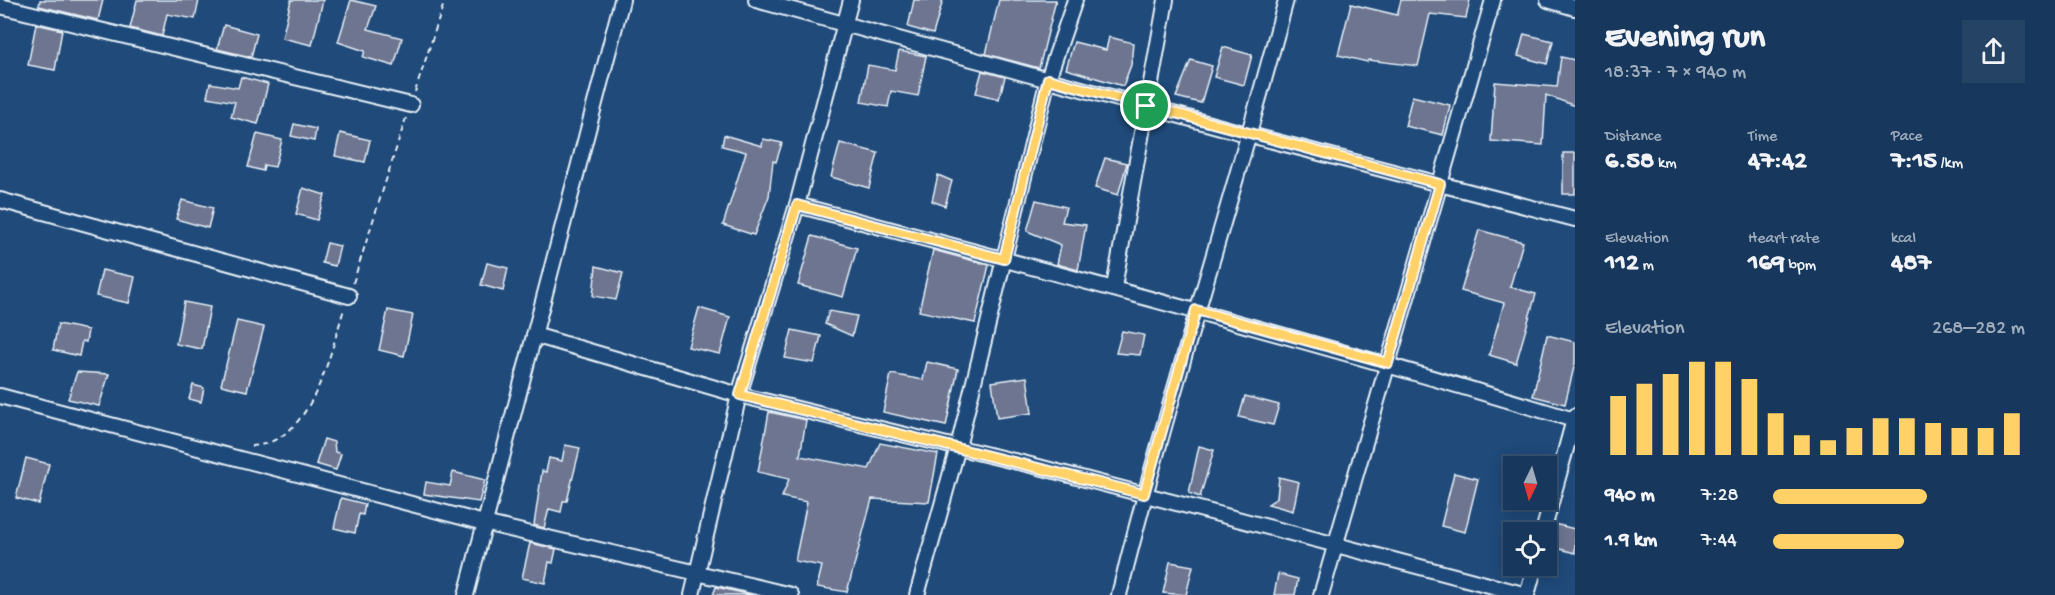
<!DOCTYPE html>
<html lang="en">
<head>
<meta charset="utf-8">
<style>
  :root { --surface:#17385c; --page:#244365; --text:#f1f3f6; --muted:#9eacbb; --line:#365272; --accent:#ffd166 }
  body { margin:0; font-family:"Gochi Hand",sans-serif; background:var(--page); color:var(--text); height:100vh; display:flex; flex-direction:column; font-size:22px; white-space:nowrap }
  * { box-sizing:border-box; margin:0 }
  p { font-size:20px; color:var(--muted) }
  .icon { flex:none; width:33px; height:33px; fill:none; stroke:currentColor; stroke-width:2; stroke-linecap:round; stroke-linejoin:round }
  .map { position:relative; flex:1; overflow:hidden }
  .details { display:flex; flex-direction:column; background:var(--surface); width:480px }
  .details>* { flex:none }
  .needle { width:39px; rotate:185deg }
  .fabs { position:absolute; left:1503px; top:456px; display:grid; gap:12px }
  .fabs a { display:grid; place-items:center; width:54px; height:54px; border-radius:0px; background:var(--surface); box-shadow:0 3px 15px #0003,0 0 0 2px var(--line); font-size:30px }
  .pin { position:absolute; display:grid; place-items:center; width:51px; height:51px; color:#fff; margin:-26px; border:3px solid #fff; border-radius:50%; box-shadow:0 2px 6px #0007 }
  .round { display:grid; place-items:center; flex:none; width:63px; height:63px; border-radius:0px; background:var(--page) }
  .summary { display:flex; align-items:center; justify-content:space-between; height:102px; padding:0 30px }
  h1 { font-size:33px; font-weight:700; line-height:45px }
  .metrics { display:grid; grid-template-columns:repeat(3,1fr); gap:9px; height:102px; padding:6px 30px }
  .metrics div { display:grid; align-content:center }
  .metrics b { font-size:26px; font-weight:700 }
  .metrics small { font-size:16px; font-weight:400 }
  .metrics p { font-size:16px }
  .chart { height:168px; padding:12px 30px }
  .chart p { display:flex; justify-content:space-between }
  .chart svg { width:100%; height:108px; margin-top:6px; stroke:var(--accent); stroke-width:6 }
  ul { padding:0 30px; list-style:none; font-size:20px }
  li { display:grid; grid-template-columns:96px 72px 1fr; align-items:center; height:45px }
  li i { height:15px; border-radius:8px; background:var(--accent) }
  main { display:flex; flex:1; min-height:0 }
  .map>svg:first-child { display:block }
  .building { fill:#6d7491; stroke:#e8f1f8; stroke-width:1.5 }
  .lines { fill:none; stroke-linecap:round; stroke-linejoin:round }
  .minor-casing { stroke:#e8f1f8; stroke-width:18 }
  .path { stroke:#e8f1f8; stroke-width:2; stroke-dasharray:6 4.5; stroke-linecap:butt }
  .minor { stroke:#1f4a7a; stroke-width:14 }
  .route-casing { stroke:#fff; stroke-width:12 }
  .route { stroke:#ffd166; stroke-width:8 }
</style>
</head>
<body>
<main>
<div class="map">
<svg width="1575" height="595" viewBox="0 0 1575 595">
  <rect width="100%" height="100%" fill="#1f4a7a"/>
  <filter id="ink" filterUnits="userSpaceOnUse"><feTurbulence type="fractalNoise" baseFrequency=".0167" numOctaves="2"/><feDisplacementMap in="SourceGraphic" scale="12" xChannelSelector="R" yChannelSelector="G"/><feConvolveMatrix kernelMatrix="1 2 1 2 8 2 1 2 1" color-interpolation-filters="sRGB"/></filter>
  <g filter="url(#ink)">
    <g class="building">
      <path d="M40,0H103L98,20L39,6Z"/>
      <path d="M137,0H199L195,19L167,14L162,36L130,28Z"/>
      <path d="M291,0H323L312,45L282,38Z"/>
      <path d="M351,0L376,6L368,29L402,38L394,66L363,57L365,51L338,42Z"/>
      <path d="M914,0H943L933,34L908,27Z"/>
      <path d="M999,0H1056L1039,68L986,54Z"/>
      <path d="M1401,0H1470L1466,18L1430,14L1418,66L1368,60L1367,62L1338,55L1351,4L1397,15Z"/>
      <path d="M36,24L62,30L55,70L28,65Z"/>
      <path d="M224,25L257,34L251,57L217,49Z"/>
      <path d="M1524,34L1553,41L1547,64L1518,56Z"/>
      <path d="M1109,37L1133,43L1131,65L1123,86L1066,69L1074,42L1106,50Z"/>
      <path d="M1223,47L1252,55L1244,85L1214,77Z"/>
      <path d="M899,51L926,56L918,96L891,91L888,107L861,102L868,65L895,70Z"/>
      <path d="M1561,57L1575,60V106L1546,95L1543,145L1491,141L1495,82L1557,87Z"/>
      <path d="M1191,60L1212,66L1201,103L1176,97Z"/>
      <path d="M982,71L1005,77L999,99L976,93Z"/>
      <path d="M241,77L268,84L258,124L231,117L235,102L207,97L210,83L238,88Z"/>
      <path d="M1412,96L1450,105L1443,135L1405,126Z"/>
      <path d="M294,124L316,129L314,141L291,136Z"/>
      <path d="M340,133L370,140L365,162L335,156Z"/>
      <path d="M257,134L282,140L275,167L264,165L263,171L248,167Z"/>
      <path d="M724,135L762,146L763,139L782,143L776,162L773,161L769,196L754,235L723,225L746,152L722,146Z"/>
      <path d="M840,143L878,153L869,188L831,177Z"/>
      <rect x="1563" y="153" width="12" height="41"/>
      <path d="M1105,158L1127,163L1118,195L1095,188Z"/>
      <path d="M938,175L952,181L945,206L932,201Z"/>
      <path d="M303,188L325,195L317,220L296,214Z"/>
      <path d="M182,200L213,208L208,228L176,219Z"/>
      <path d="M1036,200L1066,207L1062,222L1086,225L1078,270L1057,264L1061,245L1027,231Z"/>
      <path d="M1479,230L1523,242L1510,287L1536,294L1516,363L1489,355L1504,303L1461,291Z"/>
      <path d="M812,236L857,248L843,297L798,285Z"/>
      <path d="M327,243L340,246L335,266L322,263Z"/>
      <path d="M933,250L989,265L975,323L919,311Z"/>
      <path d="M487,263L508,268L503,291L481,285Z"/>
      <path d="M596,266L623,273L616,300L593,296Z"/>
      <path d="M102,270L135,277L129,303L96,296Z"/>
      <path d="M184,302L210,307L202,349L176,344Z"/>
      <path d="M699,308L730,317L720,354L688,347Z"/>
      <path d="M388,310L413,315L404,356L379,350Z"/>
      <path d="M829,311L857,316L852,336L825,324Z"/>
      <path d="M237,321L264,327L247,391L221,385Z"/>
      <path d="M58,324L88,330L86,342L82,341L79,356L53,350Z"/>
      <path d="M792,330L821,336L814,363L785,358Z"/>
      <path d="M1122,331L1144,335L1140,355L1116,353Z"/>
      <path d="M1547,335L1575,342V363L1565,404L1533,396Z"/>
      <path d="M927,362L958,369L946,426L883,412L891,374L923,380Z"/>
      <path d="M77,372L109,374L99,406L68,399Z"/>
      <path d="M1027,377L1032,413L997,418L992,382Z"/>
      <path d="M193,385L204,388L201,402L189,399Z"/>
      <path d="M1245,396L1279,405L1273,425L1239,417Z"/>
      <path d="M769,412L806,420L800,456L869,469L880,443L938,454L929,502L872,499L847,592L817,587L822,566L795,561L807,502L782,497L789,479L758,472Z"/>
      <path d="M324,439L334,442L335,452L341,454L336,470L316,464Z"/>
      <path d="M565,445L580,448L567,501H563L561,512L549,509L544,528L534,525L542,471L546,472L549,458L562,461Z"/>
      <path d="M1199,446L1214,450L1200,497L1189,493Z"/>
      <path d="M26,458L49,464L39,504L16,498Z"/>
      <path d="M453,472L485,480L479,502L424,494L426,482L450,486Z"/>
      <path d="M1454,473L1478,479L1465,532L1441,526Z"/>
      <path d="M1279,477L1299,482L1293,511L1268,504L1277,498Z"/>
      <path d="M341,498L365,504L363,515L359,514L355,533L334,528Z"/>
      <path d="M1554,524L1575,529V553L1549,546Z"/>
      <path d="M530,543L556,549L553,563L549,562L545,583L522,578Z"/>
      <path d="M1170,562L1193,566L1186,595L1163,593Z"/>
      <path d="M1278,574L1298,579L1295,595H1274Z"/>
      <path d="M716,587L752,595H713Z"/>
    </g>
    <g class="lines">
      <g class="minor-casing">
        <g id="minor">
          <path d="M756,0L1250,135L1575,219"/>
          <path d="M1548,0L1575,8"/>
          <path d="M0,6L411,105"/>
          <path d="M0,200L349,296"/>
          <path d="M797,205C1057,273 1316,342 1574,420"/>
          <path d="M1114,287L1166,0"/>
          <path d="M534,335L739,395L1039,467L1527,595"/>
          <path d="M0,396L484,523L791,595"/>
          <path d="M1543,532L1575,416"/>
          <path d="M466,595L622,0"/>
          <path d="M692,595L739,395L797,205L851,0"/>
          <path d="M917,595L958,447L1048,79L1075,0"/>
          <path d="M1119,595C1169,395 1233,199 1286,0"/>
          <path d="M1321,595L1493,0"/>
          <path d="M1527,595L1535,566"/>
        </g>
      </g>
      <g class="path">
        <path d="M415,92L445,0"/>
        <path d="M353,283L406,118"/>
        <path d="M251,446C312,444 330,354 344,309"/>
      </g>
      <use href="#minor" class="minor"/>
    </g>
  </g>
  <g class="lines" filter="url(#ink)">
    <g class="route-casing">
      <path id="route" d="M1048,79L1440,184L1388,363L1196,310L1144,494L740,395L797,205L1004,259Z"/>
    </g>
    <use href="#route" class="route"/>
  </g>
</svg>
<div class="fabs">
<a><svg class="needle" viewBox="-14 -14 28 28"><path d="M0-13l5 13h-10z" fill="#e53935"/><path d="M0 13l5-13h-10z" fill="#9eacbb"/></svg></a>
<a><svg class="icon" aria-label="locate" viewBox="0 0 24 24"><circle cx="12" cy="12" r="6"/><path d="M12 2v4M12 18v4M2 12h4M18 12h4"/></svg></a>
</div>
<div class="pin" style="left:1146px;top:106px;background:#1e9e55"><svg class="icon" aria-label="arrive" viewBox="0 0 24 24"><path d="M6 21V4h12l-3 4 3 4H6"/></svg></div>
</div>
<section class="details">
<div class="summary"><div><h1>Evening run</h1><p>18:37 · 7 × 940 m</p></div><a class="round"><svg class="icon" aria-label="share" viewBox="0 0 24 24"><path d="M12 15V3M7 8l5-5 5 5M5 13v7h14v-7"/></svg></a></div>
<div class="metrics">
<div><p>Distance</p><b>6.58<small> km</small></b></div>
<div><p>Time</p><b>47:42</b></div>
<div><p>Pace</p><b>7:15<small> /km</small></b></div>
</div>
<div class="metrics">
<div><p>Elevation</p><b>112<small> m</small></b></div>
<div><p>Heart rate</p><b>169<small> bpm</small></b></div>
<div><p>kcal</p><b>487</b></div>
</div>
<div class="chart"><p><span>Elevation</span>268–282 m</p>
<svg viewBox="0 0 160 44" preserveAspectRatio="none"><path d="M5 44V20M15 44V15M25 44V11M35 44V6M45 44V6M55 44V13M65 44V27M75 44V36M85 44V38M95 44V33M105 44V29M115 44V29M125 44V31M135 44V33M145 44V33M155 44V27"/></svg>
</div>
<ul>
<li><b>940 m</b>7:28<i style="width:61%"></i></li>
<li><b>1.9 km</b>7:44<i style="width:52%"></i></li>
</ul>
</section>
</main>
</body>
</html>
